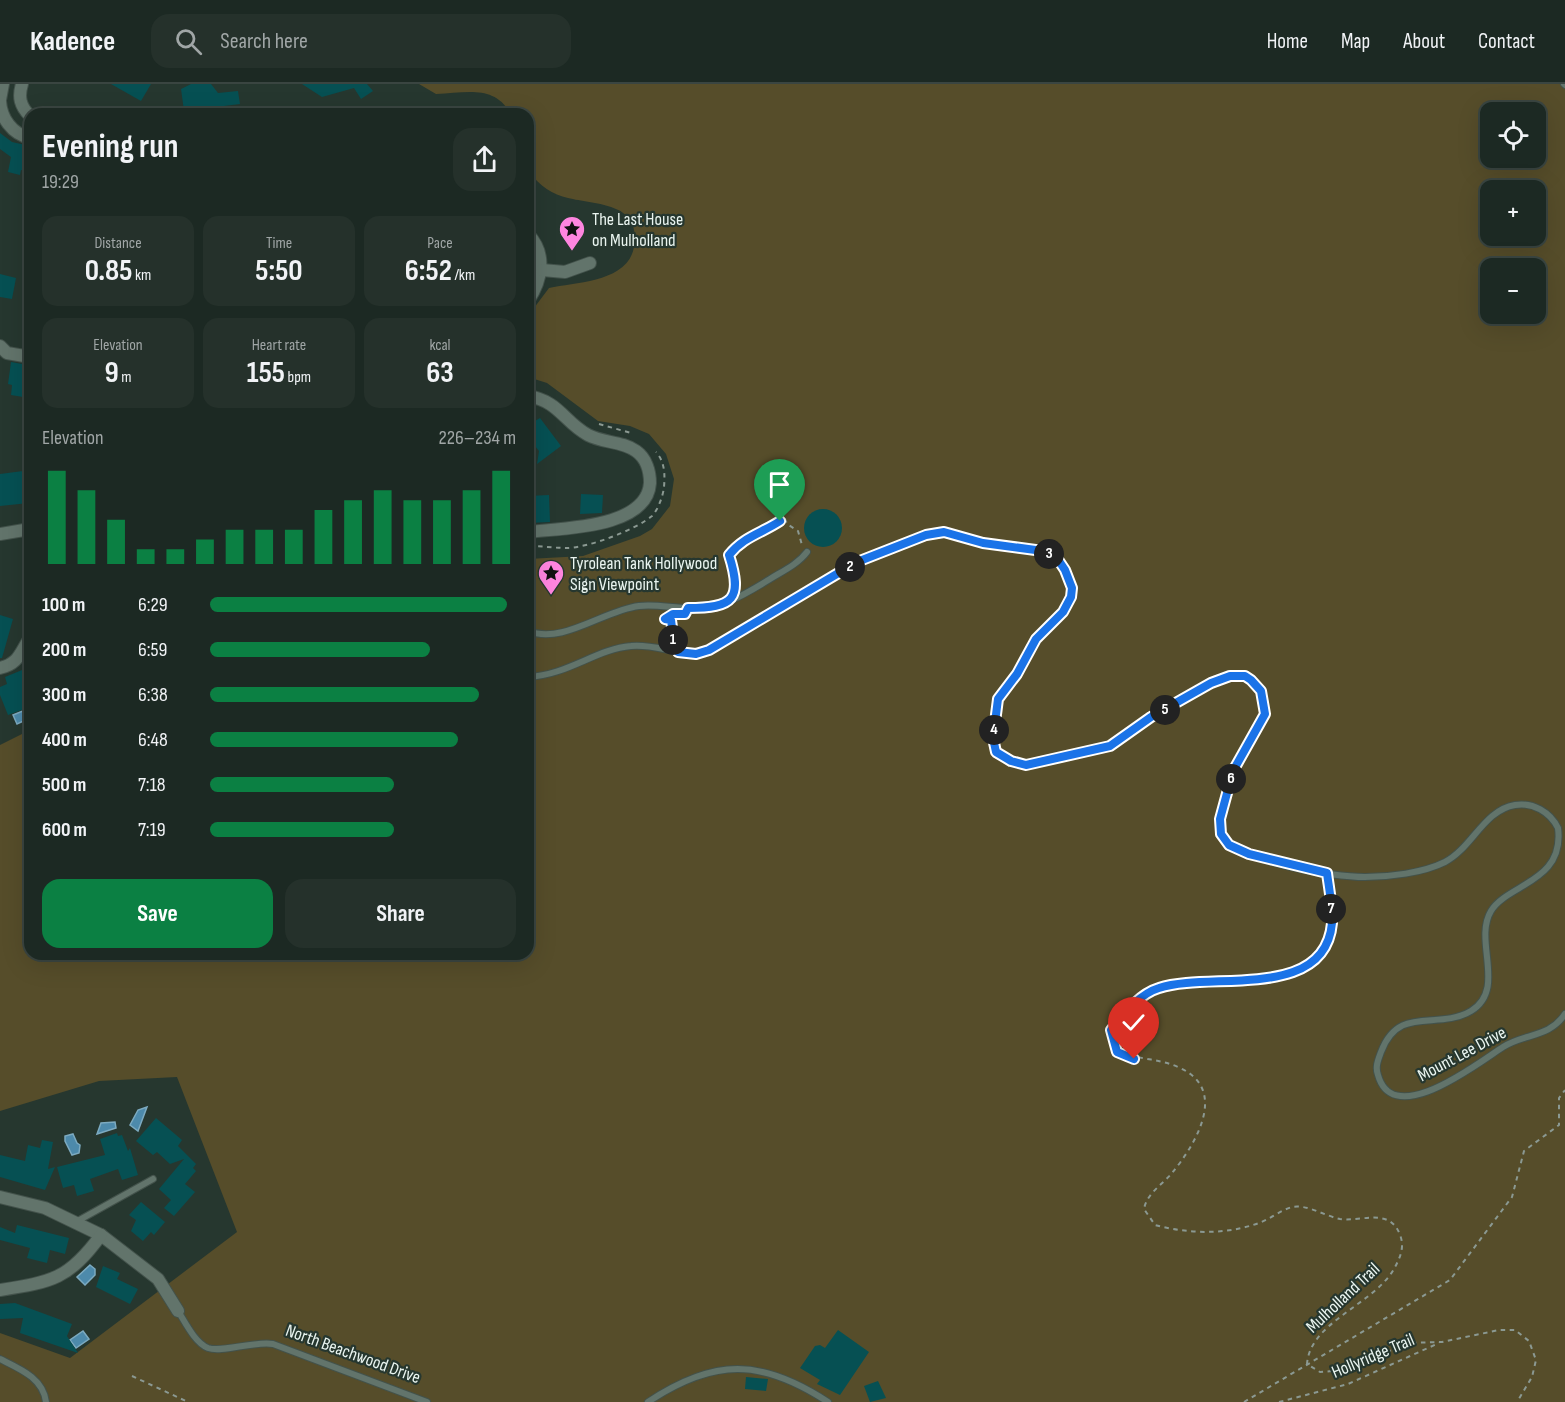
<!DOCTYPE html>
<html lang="en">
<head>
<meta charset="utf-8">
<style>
  :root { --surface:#1c2923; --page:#25312b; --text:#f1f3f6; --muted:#a0a6a6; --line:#3a4541; --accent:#0b8043 }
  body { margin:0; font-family:"Sofia Sans Condensed",sans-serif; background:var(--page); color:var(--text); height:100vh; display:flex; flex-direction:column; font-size:22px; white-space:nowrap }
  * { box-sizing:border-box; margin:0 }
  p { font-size:20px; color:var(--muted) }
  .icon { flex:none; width:33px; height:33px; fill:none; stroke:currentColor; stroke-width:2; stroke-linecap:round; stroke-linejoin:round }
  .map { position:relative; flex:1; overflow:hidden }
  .side { position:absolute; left:24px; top:24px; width:510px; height:852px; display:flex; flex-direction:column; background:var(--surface); border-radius:18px; box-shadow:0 6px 24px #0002,0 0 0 2px var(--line) }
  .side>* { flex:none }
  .fabs { position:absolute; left:1480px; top:18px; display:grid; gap:12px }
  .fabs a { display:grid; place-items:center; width:66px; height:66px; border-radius:12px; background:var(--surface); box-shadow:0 6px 24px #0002,0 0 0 2px var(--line); font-size:30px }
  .pin { position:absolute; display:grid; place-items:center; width:51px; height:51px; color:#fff; margin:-62px -26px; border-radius:50% 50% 50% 0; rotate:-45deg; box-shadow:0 0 6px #0007 }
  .pin .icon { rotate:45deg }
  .km { position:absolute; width:30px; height:30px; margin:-15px; border-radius:50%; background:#222; color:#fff; font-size:16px; line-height:30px; text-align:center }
  .round { display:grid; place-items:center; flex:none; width:63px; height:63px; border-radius:18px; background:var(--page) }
  .head { display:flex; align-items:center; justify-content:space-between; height:102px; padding:0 18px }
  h1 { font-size:33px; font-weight:700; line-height:45px }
  .figures { display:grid; grid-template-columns:repeat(3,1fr); gap:9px; height:102px; padding:6px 18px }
  .figures div { display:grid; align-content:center; border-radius:15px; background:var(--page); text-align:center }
  .figures b { font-size:30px; font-weight:700 }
  .figures small { font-size:16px; font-weight:400 }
  .figures p { font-size:16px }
  .chart { height:168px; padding:12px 18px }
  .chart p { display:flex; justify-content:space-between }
  .chart svg { width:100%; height:108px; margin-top:6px; stroke:var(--accent); stroke-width:6 }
  .button { display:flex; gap:12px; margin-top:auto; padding:12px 18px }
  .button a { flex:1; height:69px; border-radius:18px; background:var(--accent); color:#fff; font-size:24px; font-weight:700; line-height:69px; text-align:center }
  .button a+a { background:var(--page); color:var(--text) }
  ul { padding:0 18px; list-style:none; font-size:20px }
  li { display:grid; grid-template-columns:96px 72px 1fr; align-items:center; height:45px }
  li i { height:15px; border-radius:8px; background:var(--accent) }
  header { display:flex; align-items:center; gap:36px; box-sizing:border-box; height:84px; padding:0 30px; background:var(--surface); border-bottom:2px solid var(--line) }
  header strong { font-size:28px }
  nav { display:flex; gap:33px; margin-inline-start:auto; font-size:21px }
  .search { width:420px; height:54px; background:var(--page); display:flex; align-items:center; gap:15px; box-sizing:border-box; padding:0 21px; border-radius:18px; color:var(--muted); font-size:22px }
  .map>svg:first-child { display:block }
  .green { fill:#564d2a; fill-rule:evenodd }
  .water { fill:#4d8aab; stroke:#7caac0; stroke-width:1.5 }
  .building { fill:#065053 }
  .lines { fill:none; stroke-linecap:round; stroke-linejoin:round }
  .lane-casing { stroke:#43524b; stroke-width:8 }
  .street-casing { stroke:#43524b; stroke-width:14 }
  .path { stroke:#8b9992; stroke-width:2; stroke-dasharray:4.5 4.5; stroke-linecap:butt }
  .lane { stroke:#62746b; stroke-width:6 }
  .street { stroke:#62746b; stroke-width:12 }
  .route-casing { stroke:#fff; stroke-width:12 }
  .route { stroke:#1a73e8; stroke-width:8 }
  .labels { text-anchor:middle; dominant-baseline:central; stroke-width:4.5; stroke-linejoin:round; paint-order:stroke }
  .poi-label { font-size:18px; fill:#eaf5f0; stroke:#26372f; text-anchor:start }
  .street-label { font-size:18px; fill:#eaf5f0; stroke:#26372f }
</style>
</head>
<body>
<header>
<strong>Kadence</strong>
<div class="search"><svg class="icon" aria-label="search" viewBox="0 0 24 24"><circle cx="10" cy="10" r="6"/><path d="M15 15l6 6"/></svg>Search here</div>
<nav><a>Home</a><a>Map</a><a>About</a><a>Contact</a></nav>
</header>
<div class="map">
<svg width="1565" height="1318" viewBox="0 0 1565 1318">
  <rect width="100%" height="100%" fill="#26372f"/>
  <path class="green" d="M419,0H1565V1318H0V1249L70,1274L237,1148L177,993L99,997L0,1027V661L30,646V870H528V475L583,472L640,452L652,445L670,422L674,395L666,370L649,350L630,342L598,337L547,299L528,293V232L549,204C577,198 628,198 634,163C642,118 596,121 568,114C553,111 539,101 530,89C524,81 528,42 528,30H511C494,0 466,9 436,10ZM1491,28H1536V74H1491ZM1491,106H1536V152H1491ZM1491,184H1536V230H1491Z"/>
  <g class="water">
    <path d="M30,624V634L17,640L13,631Z"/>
    <path d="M147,1023L138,1047L130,1041L138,1026Z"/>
    <path d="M115,1038L116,1044L97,1050L101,1039Z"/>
    <path d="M73,1050L77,1059L80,1061L79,1069L72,1071L65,1057V1052Z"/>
    <path d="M90,1181L95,1185V1191L85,1201L77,1193Z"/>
    <path d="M83,1247L89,1255L76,1264L70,1256Z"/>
  </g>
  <g class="building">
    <path d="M111,0H151L141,17Z"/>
    <path d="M191,0H211L218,9L238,7L240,20L184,27L181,5Z"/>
    <path d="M302,0H367L373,7L361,15L354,4L322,13Z"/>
    <path d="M0,49L12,58L30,62V88L21,86L20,91L8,88L11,73L0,65Z"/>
    <path d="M0,190L16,194L12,215L0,213Z"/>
    <path d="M11,278L28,281L23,313L11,311L12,301L8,300Z"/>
    <path d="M540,334L561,362L537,380L539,367L528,353V341Z"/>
    <path d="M23,387L29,419L0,422V390Z"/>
    <path d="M581,410L603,411L602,429L580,430Z"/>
    <path d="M549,411L550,438L528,439V412Z"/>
    <circle cx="823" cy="444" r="19"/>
    <path d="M0,531L13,535L2,574H0Z"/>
    <path d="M27,584L30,590V623L8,631L0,611V603L7,600L5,593Z"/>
    <path d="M156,1034L182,1056L178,1062L196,1080L193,1084L196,1087L185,1100L195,1108L174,1132L164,1124L171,1116L159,1105L184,1075L170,1080L157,1068L153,1071L136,1057Z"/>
    <path d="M117,1049L118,1052L122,1051L128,1067L130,1064L138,1091L122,1096L118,1085L90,1095L94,1107L77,1112L74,1101L63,1104L57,1083L105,1071L100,1055Z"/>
    <path d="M42,1056L53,1058L48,1085L55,1083L45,1106L0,1093V1071L25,1077L28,1061L40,1064Z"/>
    <path d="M141,1118L165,1138L154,1151L151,1148L143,1157L131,1147L136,1136L129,1131Z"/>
    <path d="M17,1141L69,1154L65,1170L50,1166L47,1179L27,1174L30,1164L0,1156V1143L15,1149Z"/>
    <path d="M103,1182L120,1189L117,1195L138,1205L130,1220L96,1203Z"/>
    <path d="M15,1219L72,1240L67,1252L78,1269L20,1249L23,1234L0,1235V1220Z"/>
    <path d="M838,1246L869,1268L840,1311L817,1300L820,1296L800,1284L815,1262L820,1261L825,1264Z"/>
    <path d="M746,1293L768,1295L766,1307L745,1305Z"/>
    <path d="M878,1297L886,1314L870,1318L864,1302Z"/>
  </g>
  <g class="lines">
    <g class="lane-casing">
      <g id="lane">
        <path d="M1564,0L1565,1"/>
        <path d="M528,547C563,561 604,526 639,522C655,520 673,524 690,524C722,525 744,511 770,495C783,487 798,480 807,468"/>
        <path d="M528,593C568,591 596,565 631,562C658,559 683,575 709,566L857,479L926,451L944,448L983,459L1043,467L1059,477L1065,486L1072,504L1071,513L1063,528L1036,555L1017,590L998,615L993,654L996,668L1011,677L1026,681L1110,662L1151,633L1211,599L1230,592H1245L1252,596L1261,607L1265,630L1233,687L1220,735L1221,750C1237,778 1333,793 1365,793C1389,793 1423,789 1445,778C1472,764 1484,726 1515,721C1533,718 1550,728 1558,744C1565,798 1507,800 1491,827C1473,857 1507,905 1471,927C1437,947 1399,920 1381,968C1378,976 1375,983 1378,991C1393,1046 1478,979 1503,963C1525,949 1549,954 1565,930"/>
        <path d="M74,1139L153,1095"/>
        <path d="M178,1227C185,1238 195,1259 208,1264C222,1269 252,1257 273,1260L427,1318"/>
        <path d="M0,1275C20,1285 43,1294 46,1318"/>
        <path d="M648,1318C714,1274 761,1274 828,1318"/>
      </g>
    </g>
    <g class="street-casing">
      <g id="street">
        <path d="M22,0C18,13 20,22 30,32"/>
        <path d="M0,16L3,0"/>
        <path d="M0,17C1,34 12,50 30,54"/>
        <path d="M528,150C547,170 542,196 528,217"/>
        <path d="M542,186L565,188L590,179"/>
        <path d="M0,262L7,269L30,273"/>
        <path d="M528,312C559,317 564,338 588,351C603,359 622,357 636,367C646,374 650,387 650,399C647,445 560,444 528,448"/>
        <path d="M0,450L30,445"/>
        <path d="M0,584C19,580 20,568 30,554"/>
        <path d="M0,1113L45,1124L101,1151L158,1195L178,1227"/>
        <path d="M0,1206C52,1198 69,1195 101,1151"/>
      </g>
    </g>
    <g class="path">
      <path d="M599,340L631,349"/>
      <path d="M529,462C542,462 554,464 566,464C588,464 635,446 652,432C658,426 663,412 664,403C665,391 665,378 656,368"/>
      <path d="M736,502L729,470C742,454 766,442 785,435L787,440L798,447L802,461"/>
      <path d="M668,532L665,535L671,536L673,556"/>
      <path d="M1328,798C1330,813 1334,829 1331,844C1319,913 1210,892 1159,904L1142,913L1111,946L1117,967C1137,976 1160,974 1180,984C1229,1006 1195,1061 1172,1089C1162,1101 1147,1109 1144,1125L1155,1141C1189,1150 1225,1151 1259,1139C1270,1135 1281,1126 1292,1123C1307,1120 1325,1132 1340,1135C1362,1138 1390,1123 1400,1151C1405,1163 1400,1174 1394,1185C1373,1221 1310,1238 1307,1280L1320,1288L1345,1286L1408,1259L1442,1258L1499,1246H1515L1529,1257L1536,1276L1532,1293L1517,1318"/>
      <path d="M132,1292L188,1318"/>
      <path d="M1244,1318L1450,1196L1512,1113L1524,1067L1559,1041V1014L1565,1006"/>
      <path d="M1279,1318L1348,1300L1439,1259"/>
    </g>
    <use href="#lane" class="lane"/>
    <use href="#street" class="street"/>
  </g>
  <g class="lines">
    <g class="route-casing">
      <path id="route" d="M780,437C762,449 743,453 729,471C743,515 734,524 688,524L685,530H673L665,535L671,536L674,558L678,568L696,570L709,566L857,478L926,451L944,448L983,459L1043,467L1059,477L1065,486L1072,504L1071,513L1063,528L1036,555L1017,590L998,615L993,654L996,668L1011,677L1026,681L1110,662L1151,633L1211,599L1230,592H1245L1251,596L1261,607L1265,630L1233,687L1220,735L1221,750L1229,761L1249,770L1327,789C1329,805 1333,823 1332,839C1325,918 1210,887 1159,904C1139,910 1124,930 1111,946L1117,968L1134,975"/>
    </g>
    <use href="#route" class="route"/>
  </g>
  <defs>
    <g id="sight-pin" transform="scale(1.35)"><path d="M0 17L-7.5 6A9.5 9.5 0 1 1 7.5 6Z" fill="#fe85df" stroke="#26372f"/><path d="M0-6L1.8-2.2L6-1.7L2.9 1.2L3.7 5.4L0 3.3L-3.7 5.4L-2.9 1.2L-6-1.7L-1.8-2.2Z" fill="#111"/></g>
  </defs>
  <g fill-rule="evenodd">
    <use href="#sight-pin" x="572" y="145"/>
    <use href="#sight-pin" x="551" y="489"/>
  </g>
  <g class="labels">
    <g class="poi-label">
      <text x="592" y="135">The Last House<tspan x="592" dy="21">on Mulholland</tspan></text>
      <text x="570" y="479">Tyrolean Tank Hollywood<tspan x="570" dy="21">Sign Viewpoint</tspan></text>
    </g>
    <g class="street-label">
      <text transform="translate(1462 970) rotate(-28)">Mount Lee Drive</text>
      <text transform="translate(1343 1214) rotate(-43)">Mulholland Trail</text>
      <text transform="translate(353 1270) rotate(20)">North Beachwood Drive</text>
      <text transform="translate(1373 1272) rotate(-23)">Hollyridge Trail</text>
    </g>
  </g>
</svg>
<div class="fabs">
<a><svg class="icon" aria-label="locate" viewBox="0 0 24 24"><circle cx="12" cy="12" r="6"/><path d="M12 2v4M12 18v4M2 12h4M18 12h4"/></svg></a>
<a>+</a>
<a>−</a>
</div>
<div class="pin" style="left:780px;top:437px;background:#1e9e55"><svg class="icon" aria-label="arrive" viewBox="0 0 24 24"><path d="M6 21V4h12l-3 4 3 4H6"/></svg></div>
<div class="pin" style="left:1134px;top:975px;background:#d93025"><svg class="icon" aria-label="check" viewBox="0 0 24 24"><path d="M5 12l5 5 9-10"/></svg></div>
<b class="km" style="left:673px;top:556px">1</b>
<b class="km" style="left:850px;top:483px">2</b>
<b class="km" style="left:1049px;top:470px">3</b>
<b class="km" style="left:994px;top:646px">4</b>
<b class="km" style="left:1165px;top:626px">5</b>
<b class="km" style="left:1231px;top:695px">6</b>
<b class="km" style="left:1331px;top:825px">7</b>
<section class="side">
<div class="head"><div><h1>Evening run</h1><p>19:29</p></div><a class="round"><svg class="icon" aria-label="share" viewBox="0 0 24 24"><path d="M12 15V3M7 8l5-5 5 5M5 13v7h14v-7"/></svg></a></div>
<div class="figures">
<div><p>Distance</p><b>0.85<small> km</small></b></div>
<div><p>Time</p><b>5:50</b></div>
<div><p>Pace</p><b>6:52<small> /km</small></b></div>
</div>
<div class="figures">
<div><p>Elevation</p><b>9<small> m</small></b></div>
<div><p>Heart rate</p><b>155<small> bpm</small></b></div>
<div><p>kcal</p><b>63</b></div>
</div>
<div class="chart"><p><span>Elevation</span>226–234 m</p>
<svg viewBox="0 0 160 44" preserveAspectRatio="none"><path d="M5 44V6M15 44V14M25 44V26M35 44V38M45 44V38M55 44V34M65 44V30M75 44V30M85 44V30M95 44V22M105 44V18M115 44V14M125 44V18M135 44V18M145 44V14M155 44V6"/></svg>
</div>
<ul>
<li><b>100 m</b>6:29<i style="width:97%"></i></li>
<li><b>200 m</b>6:59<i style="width:72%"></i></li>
<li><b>300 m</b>6:38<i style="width:88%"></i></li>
<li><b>400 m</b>6:48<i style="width:81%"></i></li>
<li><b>500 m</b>7:18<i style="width:60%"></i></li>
<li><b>600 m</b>7:19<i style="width:60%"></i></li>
</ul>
<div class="button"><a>Save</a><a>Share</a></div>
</section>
</div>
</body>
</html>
